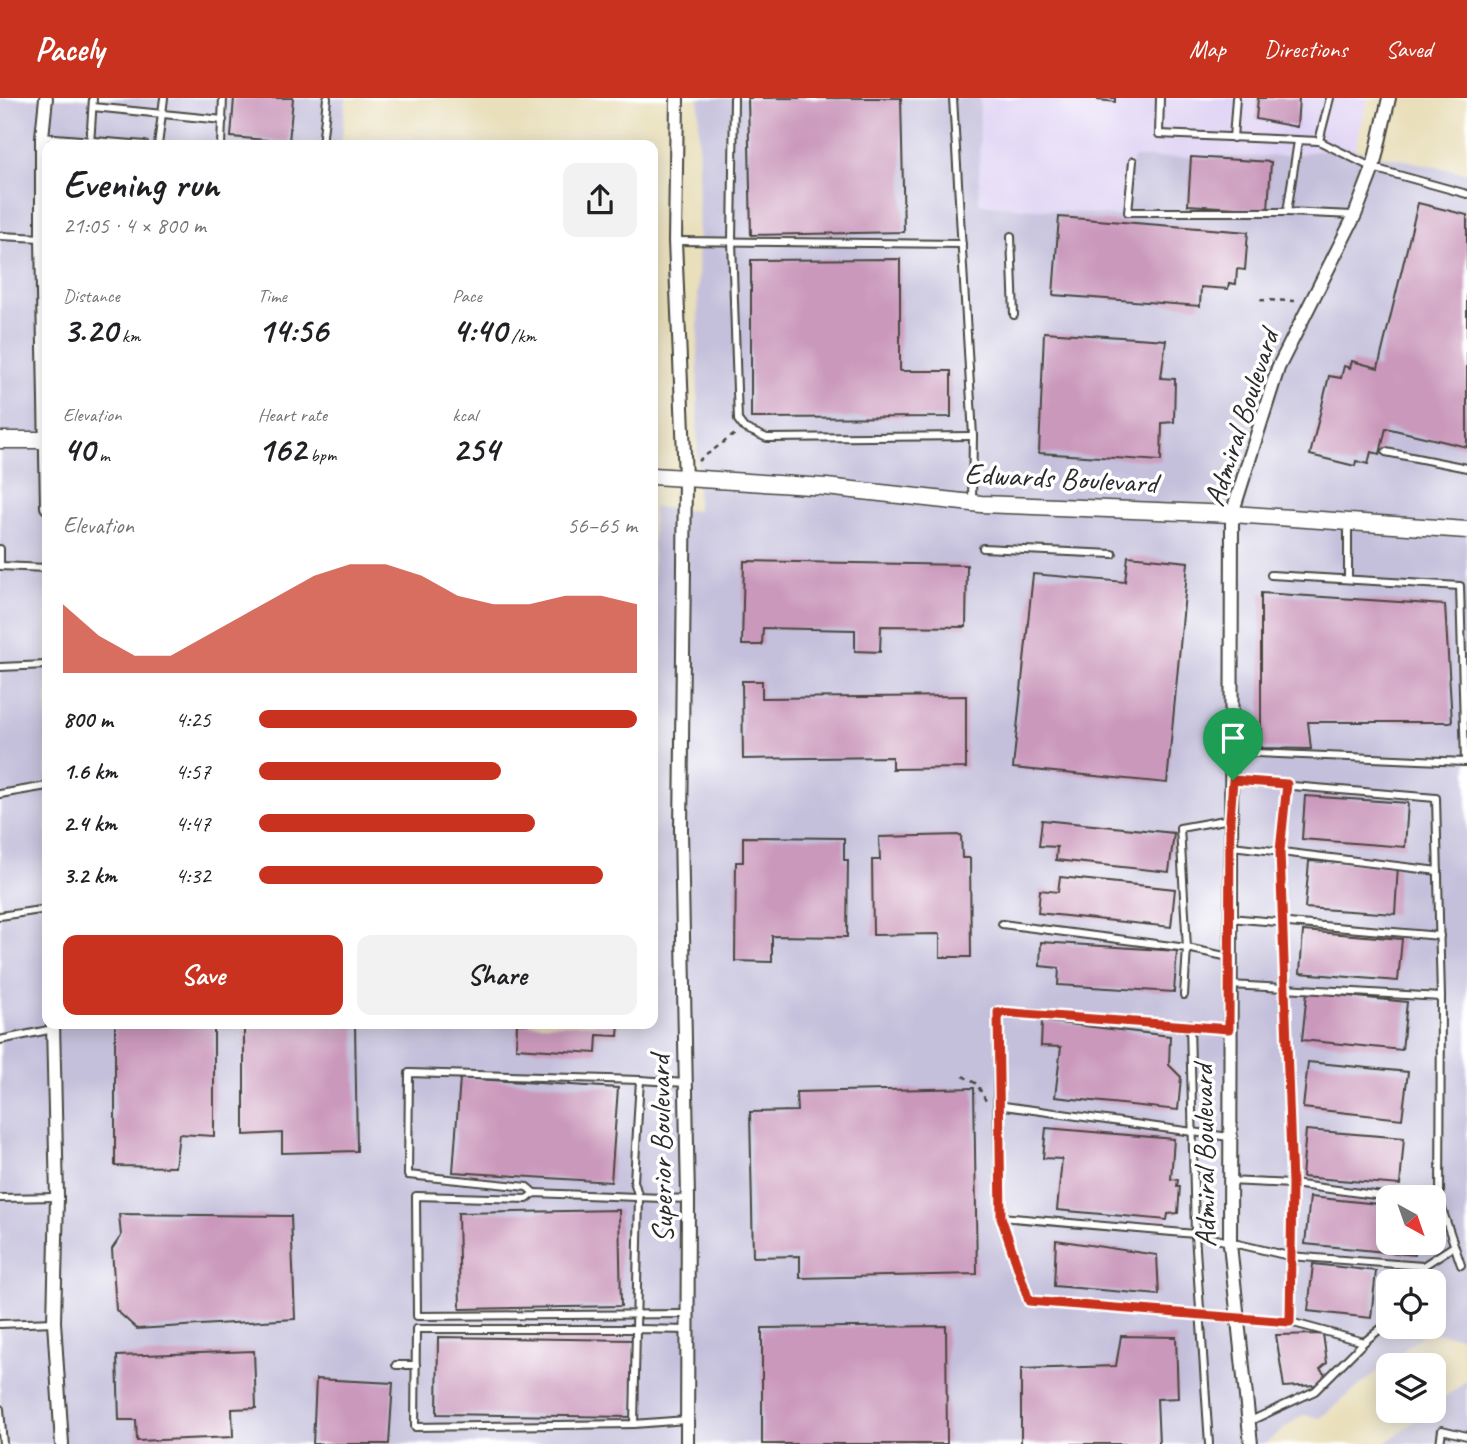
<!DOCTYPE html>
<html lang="en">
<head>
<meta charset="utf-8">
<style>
  :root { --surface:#fff; --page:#f2f2f2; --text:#202124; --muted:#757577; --accent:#c8321e }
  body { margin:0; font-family:Caveat,sans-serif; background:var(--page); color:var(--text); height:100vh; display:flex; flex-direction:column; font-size:26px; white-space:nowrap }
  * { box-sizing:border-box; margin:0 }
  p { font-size:23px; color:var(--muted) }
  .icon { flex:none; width:38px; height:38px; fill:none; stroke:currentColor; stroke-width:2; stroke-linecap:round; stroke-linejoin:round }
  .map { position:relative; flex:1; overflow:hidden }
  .panel { position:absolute; left:42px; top:42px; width:616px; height:889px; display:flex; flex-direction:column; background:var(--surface); border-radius:14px; box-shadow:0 4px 18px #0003 }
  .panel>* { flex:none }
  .needle { width:46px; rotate:140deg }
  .controls { position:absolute; left:1376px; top:1087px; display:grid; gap:14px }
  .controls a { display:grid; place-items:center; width:70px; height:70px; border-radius:14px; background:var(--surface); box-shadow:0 4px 18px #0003; font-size:35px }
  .pin { position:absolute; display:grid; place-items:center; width:60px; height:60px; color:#fff; margin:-72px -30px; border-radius:50% 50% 50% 0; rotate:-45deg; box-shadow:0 0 7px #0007 }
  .pin .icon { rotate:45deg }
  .round { display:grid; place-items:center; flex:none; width:74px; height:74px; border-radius:14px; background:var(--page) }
  .headline { display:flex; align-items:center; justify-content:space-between; height:119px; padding:0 21px }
  h1 { font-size:38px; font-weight:800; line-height:52px }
  .stats { display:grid; grid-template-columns:repeat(3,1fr); gap:10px; height:119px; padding:7px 21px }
  .stats div { display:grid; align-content:center }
  .stats b { font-size:35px; font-weight:800 }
  .stats small { font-size:19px; font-weight:400 }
  .stats p { font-size:19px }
  .chart { height:196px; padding:14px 21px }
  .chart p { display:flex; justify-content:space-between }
  .chart svg { width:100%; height:126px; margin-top:7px; fill:var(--accent); opacity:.7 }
  .primary-button { display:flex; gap:14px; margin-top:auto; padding:14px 21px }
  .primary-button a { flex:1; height:80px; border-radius:14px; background:var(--accent); color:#fff; font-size:28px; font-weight:800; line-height:80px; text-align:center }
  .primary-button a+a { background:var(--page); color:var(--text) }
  ul { padding:0 21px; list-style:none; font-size:23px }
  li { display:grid; grid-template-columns:112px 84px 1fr; align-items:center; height:52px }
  li i { height:18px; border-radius:9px; background:var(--accent) }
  header { display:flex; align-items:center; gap:42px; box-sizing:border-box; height:98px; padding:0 35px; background:var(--accent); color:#fff }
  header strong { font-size:33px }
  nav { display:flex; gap:38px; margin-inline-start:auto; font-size:24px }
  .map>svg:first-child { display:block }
  .built { fill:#e0d4f4 }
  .industrial { fill:#c4c0db; fill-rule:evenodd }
  .building { fill:#ca98bb }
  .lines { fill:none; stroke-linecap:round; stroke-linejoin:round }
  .service-casing { stroke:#484641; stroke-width:10 }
  .minor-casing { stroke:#484641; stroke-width:16 }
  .tertiary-casing { stroke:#484641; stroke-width:19 }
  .path { stroke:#484641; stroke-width:2.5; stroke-dasharray:5 5; stroke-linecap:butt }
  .service { stroke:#fff; stroke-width:6 }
  .minor { stroke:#fff; stroke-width:12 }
  .tertiary { stroke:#fff; stroke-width:16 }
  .route-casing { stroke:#fff; stroke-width:14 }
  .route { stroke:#c8321e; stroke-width:9 }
  .labels { text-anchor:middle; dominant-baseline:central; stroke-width:7; stroke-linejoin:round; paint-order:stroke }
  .street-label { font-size:30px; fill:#2b2b2b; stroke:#fff }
</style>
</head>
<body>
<header>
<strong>Pacely</strong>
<nav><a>Map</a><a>Directions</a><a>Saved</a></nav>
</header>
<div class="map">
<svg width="1467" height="1346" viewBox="0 0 1467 1346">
  <rect width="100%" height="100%" fill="#fff"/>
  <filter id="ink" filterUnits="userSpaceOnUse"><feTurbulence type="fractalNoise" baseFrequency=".0143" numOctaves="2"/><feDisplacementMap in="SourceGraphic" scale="14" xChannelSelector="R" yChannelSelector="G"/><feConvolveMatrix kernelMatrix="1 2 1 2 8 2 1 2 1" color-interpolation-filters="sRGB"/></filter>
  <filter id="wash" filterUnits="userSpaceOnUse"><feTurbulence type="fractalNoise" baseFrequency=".00686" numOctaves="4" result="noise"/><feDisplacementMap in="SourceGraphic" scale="28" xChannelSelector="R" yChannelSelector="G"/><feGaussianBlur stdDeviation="1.57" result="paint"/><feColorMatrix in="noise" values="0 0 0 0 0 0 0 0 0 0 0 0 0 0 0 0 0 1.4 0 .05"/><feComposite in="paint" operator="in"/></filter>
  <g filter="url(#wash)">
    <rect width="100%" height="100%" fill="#e9dfbb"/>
    <path class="built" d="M980,0H1368L1355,52L1342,49L1286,58L1125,119L978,106Z"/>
    <g class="industrial">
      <path d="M0,0H346L341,47H47V926H653V409L697,413L699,0H980L979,106L1125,119L1133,60L1286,58L1342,49L1467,75V1239L1426,1234L1320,1320L1302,1317L1265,1346H0ZM1388,1099H1433V1144H1388ZM1388,1183H1433V1228H1388Z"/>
      <path d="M1467,1282V1346H1385L1428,1313L1433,1312V1308Z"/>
    </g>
    <g id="blocks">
      <g class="building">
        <path d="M234,0H293L289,44L231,39Z"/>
        <path d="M748,0H901L904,134L751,137Z"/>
        <path d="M1098,0H1115V4L1098,2Z"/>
        <path d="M1258,0H1299L1297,29L1256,21Z"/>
        <path d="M1191,59L1271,64L1268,112L1188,107Z"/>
        <path d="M1418,105L1467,117V349L1386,330L1380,356L1371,354L1368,366L1356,363L1355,368L1310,357L1329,278L1341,280L1344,268L1350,270L1352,263L1378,270Z"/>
        <path d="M1059,119L1248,134L1245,172L1237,171L1236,186L1229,185L1228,191L1201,189L1200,208L1053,197Z"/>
        <path d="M900,161V273H951V319L751,320V162Z"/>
        <path d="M1044,234L1166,242L1161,280L1175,281L1174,324L1162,325L1161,363L1039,355Z"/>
        <path d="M1128,458L1188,464L1167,685L1013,670L1033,476L1125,484Z"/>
        <path d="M744,463L967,467L966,529L881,528L880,554L855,553V532L763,530L762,547H742Z"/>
        <path d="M1261,495L1445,507L1452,624H1308L1311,651L1261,650Z"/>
        <path d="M742,583H762V600L966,598V670L892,671V659L743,661Z"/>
        <path d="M1305,698L1408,705L1405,749L1302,741Z"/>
        <path d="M1042,722L1174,735L1169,774L1056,762L1057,749L1039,748Z"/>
        <path d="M961,737L962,760H970L971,859H940V836L873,837L872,762H880L879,739Z"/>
        <path d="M743,739L844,740V762H848L847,839L772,838V864L735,863L736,764H743Z"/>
        <path d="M1309,763L1398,768L1395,816L1305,810Z"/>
        <path d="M1060,779L1175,791L1171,829L1038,815L1040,792L1058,794Z"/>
        <path d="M1303,833L1402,841L1398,883L1300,875Z"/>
        <path d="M1041,844L1177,853L1174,894L1058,887L1059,870L1040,868Z"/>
        <path d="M1307,894L1407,904L1402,952L1302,942Z"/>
        <path d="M1042,923L1170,938L1169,967L1181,979L1178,1012L1055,999L1061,949L1041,948Z"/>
        <path d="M115,926H214V1038L179,1036L175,1069L115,1068Z"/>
        <path d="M244,926H355L357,1053L282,1055V1035L244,1037Z"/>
        <path d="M517,926H619L618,938L597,937L596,955L516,950Z"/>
        <path d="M1308,964L1408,974L1402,1021L1303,1010Z"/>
        <path d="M460,980L618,990L611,1084L453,1074Z"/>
        <path d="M974,990L977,1176L800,1180V1158L753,1159L750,1014L797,1013L796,994Z"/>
        <path d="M1046,1030L1174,1041L1171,1081L1178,1082L1177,1088H1180L1178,1115L1168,1116L1167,1122L1057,1112L1062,1061L1043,1060Z"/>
        <path d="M1306,1032L1404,1040L1400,1087L1302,1079Z"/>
        <path d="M1310,1099L1388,1107V1144H1417L1415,1157L1305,1146Z"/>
        <path d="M619,1112L621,1208L460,1211L458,1115Z"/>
        <path d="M119,1116L291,1118L295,1221L137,1231L116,1212L112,1151L121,1138Z"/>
        <path d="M1056,1142L1157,1157L1159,1197L1054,1188Z"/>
        <path d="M1313,1166L1376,1173L1371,1220L1308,1213Z"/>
        <path d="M946,1228L947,1346H762V1230Z"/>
        <path d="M1323,1236L1327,1265L1320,1271L1326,1278L1316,1287L1284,1289L1276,1237Z"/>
        <path d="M1121,1238L1176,1239L1178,1300L1157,1301L1159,1346H1021V1271L1116,1268Z"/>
        <path d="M438,1239L633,1242L632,1319L437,1316Z"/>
        <path d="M254,1253L256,1310L232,1311L233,1339L137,1343L136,1322H119L117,1258Z"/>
        <path d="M316,1281L393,1285L389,1346H313Z"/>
      </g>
    </g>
  </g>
  <g filter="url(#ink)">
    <use href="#blocks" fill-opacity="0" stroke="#484641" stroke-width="2"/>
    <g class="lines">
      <g class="service-casing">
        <g id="service">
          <path d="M734,0L732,143L738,322L744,330L767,340L973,338"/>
          <path d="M953,0L973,338L972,403"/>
          <path d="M1160,0L1159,36L1319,43L1373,70L1467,96"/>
          <path d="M93,9L223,22"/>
          <path d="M42,39L145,47"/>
          <path d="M1233,40L1236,0"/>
          <path d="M1298,43L1287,114L1353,117"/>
          <path d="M1319,43L1330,0"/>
          <path d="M90,47L93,0"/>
          <path d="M158,47L164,0"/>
          <path d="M221,47L223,0"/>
          <path d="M322,47L327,0"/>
          <path d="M1133,63L1128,114H1287"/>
          <path d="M0,138L42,140"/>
          <path d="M1011,138L1014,217"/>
          <path d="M675,143L962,146"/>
          <path d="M1386,354L1467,370"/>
          <path d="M983,450L1113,456"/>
          <path d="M0,451V468"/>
          <path d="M0,468L47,470"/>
          <path d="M1348,481V425"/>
          <path d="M0,569L47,567"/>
          <path d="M1233,654L1465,664L1460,488L1271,477"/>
          <path d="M1233,683L1436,700L1441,899L1440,1105L1461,1167"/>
          <path d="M0,696L47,688"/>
          <path d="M1232,748L1438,773"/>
          <path d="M0,818L47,811"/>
          <path d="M1229,820L1440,838"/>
          <path d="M1002,826L1187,850L1184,897"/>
          <path d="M1229,859L1187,850L1180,730L1230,721"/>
          <path d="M1230,887L1441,899"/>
          <path d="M1190,926L1195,1136L1209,1346"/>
          <path d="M0,942L53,931"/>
          <path d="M686,985L640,982L634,1083L639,1100L636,1231H416L415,1329L634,1326L686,1322"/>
          <path d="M997,1007L1001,1119L1029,1203L1290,1224L1292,1086L1280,753L1287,686"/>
          <path d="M1229,1039L997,1007L998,914L1229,931"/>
          <path d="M1229,1083L1292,1086L1390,1099"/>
          <path d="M534,1095L527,1089L408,1077L409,975L640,982"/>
          <path d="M0,1100L57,1099"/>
          <path d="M1001,1119L1195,1136L1289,1158L1423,1168"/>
          <path d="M1426,1183L1423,1168L1454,1148"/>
          <path d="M687,1216L417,1218L416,1098L527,1101L534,1095L688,1101"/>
          <path d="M0,1226L54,1224"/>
          <path d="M1364,1244L1388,1225"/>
          <path d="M396,1267H416"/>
          <path d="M0,1311L3,1346"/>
          <path d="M1248,1324L1315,1293L1364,1244L1290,1224"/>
          <path d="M634,1326L636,1231L688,1232"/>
          <path d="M1440,1346L1442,1332L1467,1338"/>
        </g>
      </g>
      <g class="minor-casing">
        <g id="minor">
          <path d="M46,0L42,39V140L47,409"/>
          <path d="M677,0L675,143L685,380L681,732L688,1101L687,1346"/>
          <path d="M53,926L57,1099L54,1224L62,1346"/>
          <path d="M1251,1346L1230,1146L1232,416L1278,270L1355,117L1373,70L1389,0"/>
        </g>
      </g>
      <g class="tertiary-casing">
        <g id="tertiary">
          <path d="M0,342H47"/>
          <path d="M653,378L826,389L981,406L1232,416L1467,432"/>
        </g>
      </g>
      <g class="path">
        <path d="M1260,202L1298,203"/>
        <path d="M698,363L735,336"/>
        <path d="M963,978L977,986L987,1005"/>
      </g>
      <use href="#service" class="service"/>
      <use href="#minor" class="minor"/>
      <use href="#tertiary" class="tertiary"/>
    </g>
  </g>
  <g class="lines" filter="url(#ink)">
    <g class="route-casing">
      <path id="route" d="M1233,682L1287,686L1280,753L1292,1086L1290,1224L1029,1203L1001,1119L998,914L1229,931L1230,721Z"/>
    </g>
    <use href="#route" class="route"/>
  </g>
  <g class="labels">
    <g class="street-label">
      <text transform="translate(1241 320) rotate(-72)">Admiral Boulevard</text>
      <text transform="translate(1061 380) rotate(3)">Edwards Boulevard</text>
      <text transform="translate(661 1051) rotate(-91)">Superior Boulevard</text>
      <text transform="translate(1204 1058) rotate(-91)">Admiral Boulevard</text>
    </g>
  </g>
</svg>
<div class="controls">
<a><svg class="needle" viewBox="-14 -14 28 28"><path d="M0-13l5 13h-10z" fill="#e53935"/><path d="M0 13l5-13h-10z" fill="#757577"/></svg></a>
<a><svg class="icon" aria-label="locate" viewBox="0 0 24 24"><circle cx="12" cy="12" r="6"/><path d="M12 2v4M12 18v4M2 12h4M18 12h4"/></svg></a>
<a><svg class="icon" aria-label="layers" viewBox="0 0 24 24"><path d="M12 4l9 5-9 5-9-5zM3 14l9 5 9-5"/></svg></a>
</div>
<div class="pin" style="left:1233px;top:682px;background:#1e9e55"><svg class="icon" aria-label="arrive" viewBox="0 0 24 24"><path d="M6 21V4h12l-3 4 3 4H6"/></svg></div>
<section class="panel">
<div class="headline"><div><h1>Evening run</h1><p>21:05 · 4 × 800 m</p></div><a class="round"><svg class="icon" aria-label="share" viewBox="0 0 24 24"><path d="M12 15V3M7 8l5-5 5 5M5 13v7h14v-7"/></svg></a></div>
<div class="stats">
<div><p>Distance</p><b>3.20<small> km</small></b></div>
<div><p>Time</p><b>14:56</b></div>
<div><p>Pace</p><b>4:40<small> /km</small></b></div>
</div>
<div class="stats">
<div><p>Elevation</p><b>40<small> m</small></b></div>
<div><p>Heart rate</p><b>162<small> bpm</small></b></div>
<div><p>kcal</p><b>254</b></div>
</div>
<div class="chart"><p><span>Elevation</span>56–65 m</p>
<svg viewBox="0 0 160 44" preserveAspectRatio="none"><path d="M0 44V20L10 31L20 38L30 38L40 31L50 24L60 17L70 10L80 6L90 6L100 10L110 17L120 20L130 20L140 17L150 17L160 20V44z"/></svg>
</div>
<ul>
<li><b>800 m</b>4:25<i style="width:100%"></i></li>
<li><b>1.6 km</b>4:57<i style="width:64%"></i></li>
<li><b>2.4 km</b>4:47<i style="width:73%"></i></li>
<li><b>3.2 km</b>4:32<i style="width:91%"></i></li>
</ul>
<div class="primary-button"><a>Save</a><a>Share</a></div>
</section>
</div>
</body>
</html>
